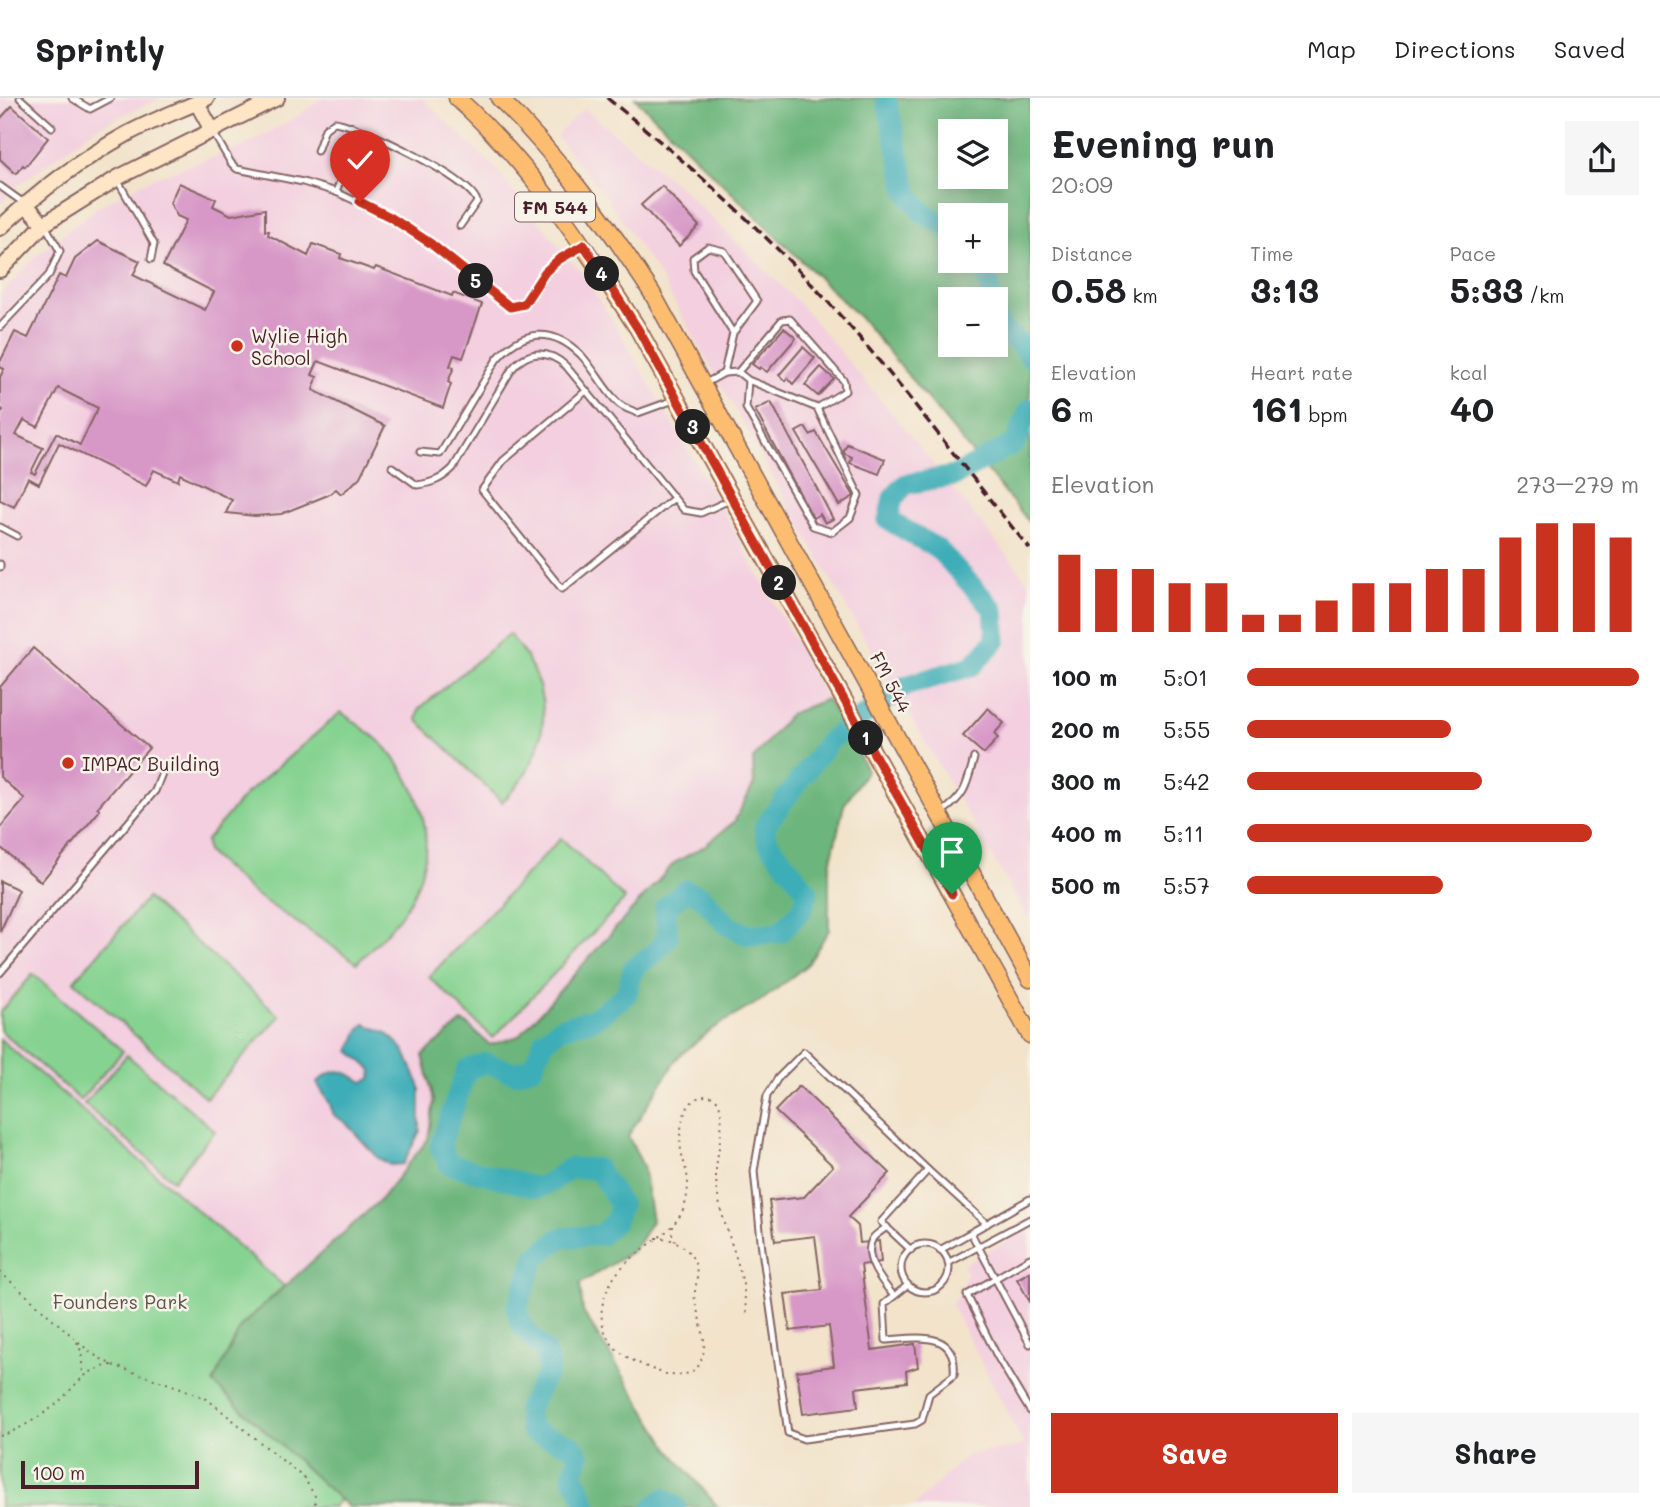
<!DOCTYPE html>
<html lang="en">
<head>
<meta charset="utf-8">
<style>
  :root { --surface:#fff; --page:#f6f6f6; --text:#202124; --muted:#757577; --line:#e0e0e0; --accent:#c8321e }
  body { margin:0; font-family:Mali,sans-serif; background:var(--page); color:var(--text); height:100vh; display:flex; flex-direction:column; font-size:26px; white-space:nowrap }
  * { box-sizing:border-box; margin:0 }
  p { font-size:23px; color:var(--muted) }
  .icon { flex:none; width:38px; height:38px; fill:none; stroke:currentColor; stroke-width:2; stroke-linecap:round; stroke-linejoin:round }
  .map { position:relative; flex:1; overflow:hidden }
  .details { display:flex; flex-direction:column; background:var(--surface); width:630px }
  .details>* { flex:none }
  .buttons { position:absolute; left:938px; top:21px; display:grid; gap:14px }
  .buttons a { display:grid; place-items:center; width:70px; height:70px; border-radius:0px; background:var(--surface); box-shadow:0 4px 18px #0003; font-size:35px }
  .scale { position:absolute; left:21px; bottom:18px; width:178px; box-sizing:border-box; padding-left:7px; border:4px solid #4a1f2b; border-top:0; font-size:19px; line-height:24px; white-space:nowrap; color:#4a1f2b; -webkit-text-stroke:5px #f7f3e8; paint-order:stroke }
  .pin { position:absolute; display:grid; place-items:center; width:60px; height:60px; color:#fff; margin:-72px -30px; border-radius:50% 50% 50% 0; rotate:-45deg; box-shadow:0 0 7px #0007 }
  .pin .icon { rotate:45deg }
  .km { position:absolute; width:35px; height:35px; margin:-18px; border-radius:50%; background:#222; color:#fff; font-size:19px; line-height:35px; text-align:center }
  .round { display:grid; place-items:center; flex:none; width:74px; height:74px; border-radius:0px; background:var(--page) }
  .headline { display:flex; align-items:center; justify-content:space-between; height:119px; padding:0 21px }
  h1 { font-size:38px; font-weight:700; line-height:52px }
  .stats { display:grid; grid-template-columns:repeat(3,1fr); gap:10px; height:119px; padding:7px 21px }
  .stats div { display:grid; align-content:center }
  .stats b { font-size:35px; font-weight:700 }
  .stats small { font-size:19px; font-weight:400 }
  .stats p { font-size:19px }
  .chart { height:196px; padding:14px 21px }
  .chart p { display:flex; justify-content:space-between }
  .chart svg { width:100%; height:126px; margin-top:7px; stroke:var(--accent); stroke-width:6 }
  .primary-button { display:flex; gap:14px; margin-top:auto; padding:14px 21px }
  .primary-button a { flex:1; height:80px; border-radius:0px; background:var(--accent); color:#fff; font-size:28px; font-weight:700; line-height:80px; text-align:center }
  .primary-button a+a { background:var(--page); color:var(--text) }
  ul { padding:0 21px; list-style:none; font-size:23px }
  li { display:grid; grid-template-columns:112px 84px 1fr; align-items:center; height:52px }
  li i { height:18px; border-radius:9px; background:var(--accent) }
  header { display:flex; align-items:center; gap:42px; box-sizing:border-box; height:98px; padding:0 35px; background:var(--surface); border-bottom:2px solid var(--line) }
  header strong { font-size:33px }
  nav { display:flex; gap:38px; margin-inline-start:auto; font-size:24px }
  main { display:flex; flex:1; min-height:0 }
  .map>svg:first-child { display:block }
  .built { fill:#f3cfdf }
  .green { fill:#86d391; stroke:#68795e; stroke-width:2 }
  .forest { fill:#6cb57b; stroke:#5b6a53; stroke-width:2; fill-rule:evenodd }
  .water { fill:#3cadb7; stroke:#436671; stroke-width:2 }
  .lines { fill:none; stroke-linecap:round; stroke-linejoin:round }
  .river { stroke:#3cadb7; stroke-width:21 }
  .building { fill:#d898c7; fill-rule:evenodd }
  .service-casing { stroke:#856463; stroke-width:9 }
  .secondary-casing { stroke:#856463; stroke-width:18 }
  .primary-casing { stroke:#856463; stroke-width:19 }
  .path { stroke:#856463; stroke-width:2; stroke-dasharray:2 5; stroke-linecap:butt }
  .service { stroke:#fff; stroke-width:5 }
  .secondary { stroke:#fee5c5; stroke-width:14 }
  .primary { stroke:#fcbd6f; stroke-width:16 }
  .rail { stroke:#4a1f2b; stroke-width:3.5; stroke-dasharray:10 5; stroke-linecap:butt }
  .route-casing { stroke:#fff; stroke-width:14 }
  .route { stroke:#c8321e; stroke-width:9 }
  .poi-dot { fill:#c8321e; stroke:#f7f3e8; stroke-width:2.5 }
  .labels { text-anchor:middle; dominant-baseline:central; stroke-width:5; stroke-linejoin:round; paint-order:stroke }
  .shield { fill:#f7f3e8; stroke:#7e5f64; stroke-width:2 }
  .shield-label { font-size:18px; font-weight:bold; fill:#4a1f2b }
  .poi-label { font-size:19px; fill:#4a1f2b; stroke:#f7f3e8; text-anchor:start }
  .street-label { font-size:19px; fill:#4a1f2b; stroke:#f7f3e8 }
  .park-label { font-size:19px; fill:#5c554a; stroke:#f7f3e8 }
</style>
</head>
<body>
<header>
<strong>Sprintly</strong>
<nav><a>Map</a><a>Directions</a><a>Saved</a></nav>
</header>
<main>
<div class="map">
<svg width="1030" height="1409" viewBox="0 0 1030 1409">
  <rect width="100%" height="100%" fill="#f7f3e8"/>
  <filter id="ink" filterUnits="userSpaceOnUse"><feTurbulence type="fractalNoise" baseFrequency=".0143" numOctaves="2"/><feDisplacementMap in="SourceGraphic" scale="14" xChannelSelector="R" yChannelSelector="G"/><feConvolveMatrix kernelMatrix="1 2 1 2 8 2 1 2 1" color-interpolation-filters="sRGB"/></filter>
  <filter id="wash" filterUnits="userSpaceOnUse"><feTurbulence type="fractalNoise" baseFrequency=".00686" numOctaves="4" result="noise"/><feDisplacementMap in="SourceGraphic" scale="28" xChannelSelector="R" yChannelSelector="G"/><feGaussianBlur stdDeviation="1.57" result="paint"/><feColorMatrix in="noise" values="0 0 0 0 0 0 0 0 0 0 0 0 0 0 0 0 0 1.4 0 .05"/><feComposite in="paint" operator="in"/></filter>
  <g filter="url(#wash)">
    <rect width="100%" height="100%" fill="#f2e3ca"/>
    <g class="built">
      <path d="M0,0H162L97,29L22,84L0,106Z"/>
      <path d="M321,0H422L492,67L580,173L614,225L710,390L827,601L790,616L753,661L754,686L734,724L703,749L674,765L519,938L490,947L468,927L424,957L434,1003L428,1041L380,1102L284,1188L0,941V197L36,158L99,108L155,79L240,50L298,18Z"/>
      <path d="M584,10L682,91L797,203L911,338L1030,486V823L857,528L662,182L606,98L556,38Z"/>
      <path d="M1030,1130V1409H913L967,1357L1024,1347L951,1206L961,1193L967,1175L963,1167Z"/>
    </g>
    <g class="green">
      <path d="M509,536C515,544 523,553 528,562C557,614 542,665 502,704L417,622L419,611Z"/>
      <path d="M341,614C356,626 375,637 387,651C430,702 441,762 400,818C388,835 371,850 357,865L253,795L207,754L206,742L246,696Z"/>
      <path d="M561,740L625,801L493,940L429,879Z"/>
      <path d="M147,800L280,918L206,1000L74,883Z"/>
      <path d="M33,876L123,953L80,1002L0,932V914Z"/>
      <path d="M0,941L284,1188L241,1228L340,1402L333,1409H0Z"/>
      <path d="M127,957L215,1033L173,1082L84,1006Z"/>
    </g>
    <g class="forest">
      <path d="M635,0H1030V425L864,224ZM950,33H996V79H950ZM950,117H996V163H950ZM950,201H996V247H950Z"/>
      <path d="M827,601L867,672L844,707L829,771V832L808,866L765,900L712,931L678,959L628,1038L643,1068L652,1123L640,1143L631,1154L580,1186L583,1214L672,1355L718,1409H348L213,1285L241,1228L380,1102L428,1041L434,1003L423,957L462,924L468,927L490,947L519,938L674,765L703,749L734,724L754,686L753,661L790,616Z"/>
    </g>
    <path class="water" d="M365,926L387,935L404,952L420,989V1033L403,1066L390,1067L377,1059L346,1025L334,1017L329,1004L317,985C334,967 344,972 363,984L371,981L372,972L350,953L358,934Z"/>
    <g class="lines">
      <g class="river">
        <path d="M886,0L907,93L922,114L950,130"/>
        <path d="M984,163L992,201"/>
        <path d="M996,218C999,235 1021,243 1030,259"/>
        <path d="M587,1409L579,1387L572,1379L579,1358L573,1348L531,1333L527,1312L549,1272L546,1255L521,1226L517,1210L524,1190L536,1159L560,1140L601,1137L615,1123L621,1107L597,1071L570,1070L551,1084L537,1090L449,1066L440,1048L467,971L486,965L515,975L533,969L544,943L560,930L594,921L626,897L634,869L654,856L668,839L665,810L686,792L701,798L728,828L748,837L780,835L802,812L808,794L768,744L764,729L830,642L905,588L972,568L996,542L994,512L938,451L888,422L893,400L906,386L954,378L1015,345L1030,311"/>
        <path d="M653,1409L664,1401L676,1409"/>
      </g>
    </g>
    <g id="blocks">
      <g class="building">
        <path d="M12,8L48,40L25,69L23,67L16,76L0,61V21Z"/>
        <path d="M179,85L216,101L213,108L231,117L265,111V133H269L268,137L308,158L313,146L341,156L340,160L374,172L376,169L452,198L453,195L482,206L463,260L454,257L450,268L454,269L448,284L451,286L443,310L318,263L312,277L317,279L313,292L385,328L360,379L352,387L341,396L336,391L328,397L281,416L255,418L226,415L232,402L180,376L178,383L154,372L146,388L59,345L39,386L28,380L14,409L0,402V317L3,312L0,310V279L4,271L0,269V264L15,234L28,240L59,177L66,180L75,161L98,143L140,163L133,177L205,212L214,194L163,168L186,122L177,118L170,105ZM58,290L98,310L80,347L56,335L35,376L31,374L43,350L16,337L24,322L38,329Z"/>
        <path d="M662,88L699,128L679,148L641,107Z"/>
        <path d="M784,230L796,240L767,274L760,269L759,271L752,266Z"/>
        <path d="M803,249L815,260L793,286L787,280L785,283L779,277Z"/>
        <path d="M821,269L834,281L818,298L805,287Z"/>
        <path d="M771,304L833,421L825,425L820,416L813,420L755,312Z"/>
        <path d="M805,329L810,337L816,334L854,398L839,407L796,334Z"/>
        <path d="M847,346L885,361L879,376L850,365L852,359L843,355Z"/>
        <path d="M33,550L149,650L97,710L100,712L41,784L0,749V730L25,701L0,679V589Z"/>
        <path d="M988,610L1004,625L994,636L998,640L984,656L963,638Z"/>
        <path d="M0,783L19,792L0,834Z"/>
        <path d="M799,988L890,1075L848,1119L858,1128L860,1145L879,1143L881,1164L861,1167L872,1252L915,1246L918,1269L906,1273L907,1284L856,1290L858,1309L803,1316L797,1273L834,1268L829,1228L790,1233L785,1196L822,1192L815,1138L775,1143L769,1103L804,1099L833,1068L775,1013Z"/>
        <path d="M1030,1174V1204L1017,1181Z"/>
      </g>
    </g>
  </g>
  <g filter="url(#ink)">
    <use href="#blocks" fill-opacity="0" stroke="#856463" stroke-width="2"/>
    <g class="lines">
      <g class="service-casing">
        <g id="service">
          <path d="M20,0L52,29"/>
          <path d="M72,0L90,11L111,0"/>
          <path d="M214,36L231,65L237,71L303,84L336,94L390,119L430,145L510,210L524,206C547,176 546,168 581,149"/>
          <path d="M317,53L325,31L334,24C358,26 474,82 477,104L460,128"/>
          <path d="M118,83L154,146L151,161"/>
          <path d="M0,88L25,106"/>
          <path d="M336,94L347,65"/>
          <path d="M0,229L49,177L60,153L46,129"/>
          <path d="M738,274L782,222L790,221L844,283L845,293L817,310L859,397L850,420L832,434L813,428L746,310L748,282"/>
          <path d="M724,275L738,274L748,282L817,310"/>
          <path d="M704,286L724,275L733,235L694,173L693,160L708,149L724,153L757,203L733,235"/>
          <path d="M586,293L503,363L482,392L562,491L673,401"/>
          <path d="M420,354L440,356L497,261C522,232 552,228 581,257C595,272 604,291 618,305C623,310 631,312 638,315L674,302"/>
          <path d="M392,369L417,387C433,385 442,381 453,370L512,271C527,252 548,251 566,268L684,412L701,415L730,402"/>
          <path d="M0,429L17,438"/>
          <path d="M0,466V469"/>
          <path d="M942,714C966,698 967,686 974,660"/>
          <path d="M0,875L155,693L162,675"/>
          <path d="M928,1072L987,1126"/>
          <path d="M887,1129C883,1132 876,1136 873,1140C861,1159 883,1185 894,1198"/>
          <path d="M971,1135L1030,1246"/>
          <circle cx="925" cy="1170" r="24"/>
          <path d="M940,1152L1030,1101"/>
          <path d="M1030,1160L967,1197L997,1258L1030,1313"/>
          <path d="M948,1165L1030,1121"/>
          <path d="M908,1187L884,1206L886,1242C917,1240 958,1231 954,1277L929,1296L922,1322L915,1326L804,1341L788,1335L762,1152L754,1073L767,998L778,980L804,954L928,1072L881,1124L911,1152"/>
        </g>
      </g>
      <g class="secondary-casing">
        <g id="secondary">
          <path d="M197,5L213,34"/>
          <path d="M25,106L44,126"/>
          <path d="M0,130C39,93 80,62 127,36C153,22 181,12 207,0"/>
          <path d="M0,172L44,126L119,79L277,0"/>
        </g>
      </g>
      <g class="primary-casing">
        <g id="primary">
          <path d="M457,0C530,66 585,148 638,231L1030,937"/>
          <path d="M499,0C559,58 607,126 652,195L1030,881"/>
        </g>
      </g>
      <g class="path">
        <path d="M673,1128L672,1137L675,1143"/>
        <path d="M656,1140C679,1139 698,1156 697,1180C696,1189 693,1198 696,1207C701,1230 711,1248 697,1270C680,1283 664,1276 647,1269C625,1259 609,1251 603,1227C600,1216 602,1205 606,1195C622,1152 670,1144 684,1110C687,1101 688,1092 688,1083C687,1073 683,1063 681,1052C678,1031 684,991 714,999C729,1012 717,1053 716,1072C715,1112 734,1144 742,1182C745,1194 745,1207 747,1219"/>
        <path d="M0,1174L91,1255L112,1267L181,1290L207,1301L304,1380L315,1398V1409"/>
        <path d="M77,1244L81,1253L83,1276"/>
        <path d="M0,1338C19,1332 38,1320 54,1308C77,1289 80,1272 112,1267"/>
      </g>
      <use href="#service" class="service"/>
      <use href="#secondary" class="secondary"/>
      <use href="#primary" class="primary"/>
      <path class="rail" d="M607,0C682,60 753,123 818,193C894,275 959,365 1030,451"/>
    </g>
  </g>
  <g class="lines" filter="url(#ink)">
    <g class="route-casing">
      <path id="route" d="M360,104L390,119L430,145L510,209L524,206L545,174L558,162L584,147L638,231L952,796"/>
    </g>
    <use href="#route" class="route"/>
  </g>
  <g class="poi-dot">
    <circle cx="237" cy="248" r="7"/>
    <circle cx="68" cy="665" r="7"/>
  </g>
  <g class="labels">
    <rect class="shield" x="515" y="94.5" width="80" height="29" rx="5"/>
    <g class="shield-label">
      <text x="555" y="109">FM 544</text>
    </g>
    <g class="poi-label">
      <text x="251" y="237">Wylie High<tspan x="251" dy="22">School</tspan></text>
      <text x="82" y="665">IMPAC Building</text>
    </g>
    <g class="street-label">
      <text transform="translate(891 584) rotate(62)">FM 544</text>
    </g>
    <g class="park-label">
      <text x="120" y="1203">Founders Park</text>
    </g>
  </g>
</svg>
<div class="buttons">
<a><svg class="icon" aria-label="layers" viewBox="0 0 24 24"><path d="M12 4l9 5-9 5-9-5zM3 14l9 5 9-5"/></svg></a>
<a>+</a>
<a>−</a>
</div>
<div class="scale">100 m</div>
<div class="pin" style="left:952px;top:796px;background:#1e9e55"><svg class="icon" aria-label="arrive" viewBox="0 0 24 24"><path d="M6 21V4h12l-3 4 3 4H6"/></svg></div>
<div class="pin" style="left:360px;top:104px;background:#d93025"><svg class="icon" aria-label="check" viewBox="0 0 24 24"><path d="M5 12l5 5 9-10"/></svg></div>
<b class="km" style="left:866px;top:640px">1</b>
<b class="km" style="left:779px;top:485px">2</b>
<b class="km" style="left:693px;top:329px">3</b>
<b class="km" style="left:602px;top:176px">4</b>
<b class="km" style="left:476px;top:183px">5</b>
</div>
<section class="details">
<div class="headline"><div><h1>Evening run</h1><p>20:09</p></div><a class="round"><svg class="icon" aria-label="share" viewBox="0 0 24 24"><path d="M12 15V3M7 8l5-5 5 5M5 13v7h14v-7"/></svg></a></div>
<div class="stats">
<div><p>Distance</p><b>0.58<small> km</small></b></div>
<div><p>Time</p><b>3:13</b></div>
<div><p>Pace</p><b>5:33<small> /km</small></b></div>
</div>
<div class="stats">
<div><p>Elevation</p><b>6<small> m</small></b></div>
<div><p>Heart rate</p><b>161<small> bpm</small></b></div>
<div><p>kcal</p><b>40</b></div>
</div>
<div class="chart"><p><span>Elevation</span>273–279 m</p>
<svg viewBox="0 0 160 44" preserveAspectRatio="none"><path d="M5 44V17M15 44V22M25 44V22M35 44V27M45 44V27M55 44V38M65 44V38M75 44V33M85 44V27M95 44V27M105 44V22M115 44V22M125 44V11M135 44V6M145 44V6M155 44V11"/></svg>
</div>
<ul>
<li><b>100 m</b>5:01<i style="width:100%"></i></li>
<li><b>200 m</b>5:55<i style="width:52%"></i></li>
<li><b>300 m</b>5:42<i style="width:60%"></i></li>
<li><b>400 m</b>5:11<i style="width:88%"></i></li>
<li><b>500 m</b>5:57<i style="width:50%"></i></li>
</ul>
<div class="primary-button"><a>Save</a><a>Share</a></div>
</section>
</main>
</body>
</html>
